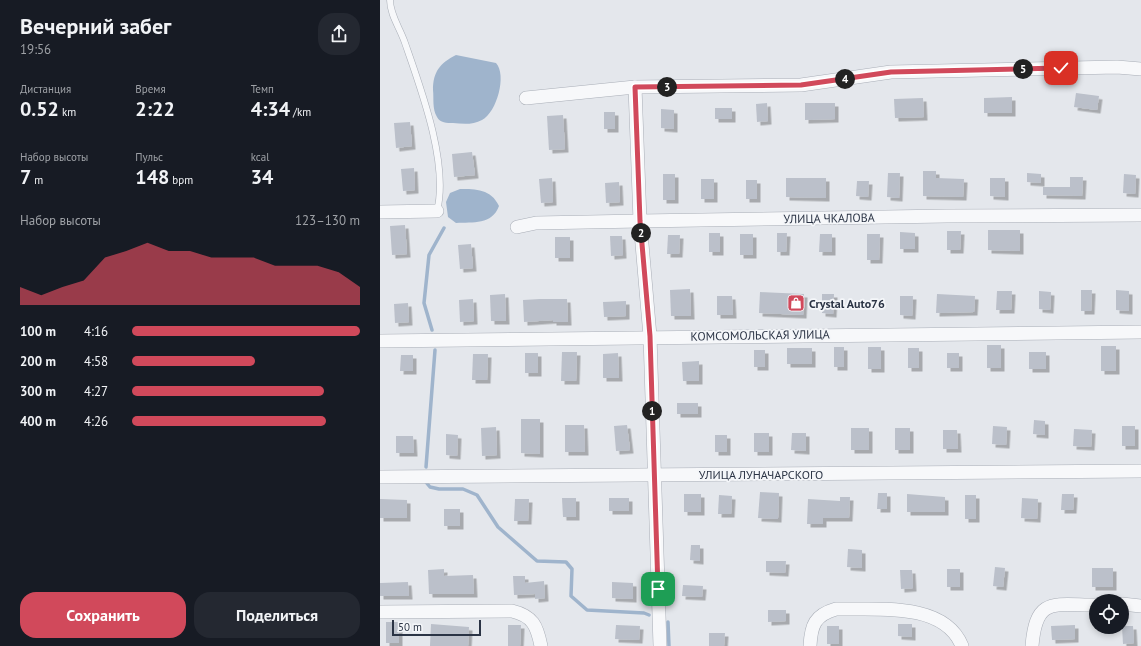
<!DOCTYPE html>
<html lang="ru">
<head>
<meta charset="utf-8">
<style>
  :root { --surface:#171b24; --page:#242831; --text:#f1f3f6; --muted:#9ea1a6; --accent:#d1495b }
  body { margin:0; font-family:"PT Sans",sans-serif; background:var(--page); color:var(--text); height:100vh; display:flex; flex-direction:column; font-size:15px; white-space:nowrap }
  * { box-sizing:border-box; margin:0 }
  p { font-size:13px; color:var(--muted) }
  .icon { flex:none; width:22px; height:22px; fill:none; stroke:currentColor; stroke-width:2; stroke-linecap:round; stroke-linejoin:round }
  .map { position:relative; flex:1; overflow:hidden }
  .side { display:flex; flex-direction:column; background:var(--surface); width:380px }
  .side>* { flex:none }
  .controls { position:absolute; left:709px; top:594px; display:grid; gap:8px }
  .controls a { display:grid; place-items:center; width:40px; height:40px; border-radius:50%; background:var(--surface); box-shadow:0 2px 6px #0003; font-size:20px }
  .scale { position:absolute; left:12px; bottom:10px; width:89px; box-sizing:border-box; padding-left:4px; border:2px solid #2b3445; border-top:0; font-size:11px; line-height:14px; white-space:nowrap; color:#2b3445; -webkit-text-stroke:3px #f4f6f9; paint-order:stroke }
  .pin { position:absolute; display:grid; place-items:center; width:34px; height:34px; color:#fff; margin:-17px; border-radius:8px; box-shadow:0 2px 6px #0006 }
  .km { position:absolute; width:20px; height:20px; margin:-10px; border-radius:50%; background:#222; color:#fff; font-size:11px; line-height:20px; text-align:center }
  .round { display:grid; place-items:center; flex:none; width:42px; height:42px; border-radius:16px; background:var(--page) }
  .head { display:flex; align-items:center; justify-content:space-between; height:68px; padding:0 20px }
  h1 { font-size:22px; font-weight:700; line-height:30px }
  .stats { display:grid; grid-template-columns:repeat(3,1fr); gap:6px; height:68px; padding:4px 20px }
  .stats div { display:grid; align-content:center }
  .stats b { font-size:20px; font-weight:700 }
  .stats small { font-size:11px; font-weight:400 }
  .stats p { font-size:11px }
  .chart { height:112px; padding:8px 20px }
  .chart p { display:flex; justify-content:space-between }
  .chart svg { width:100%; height:72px; margin-top:4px; fill:var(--accent); opacity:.7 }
  .button { display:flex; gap:8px; margin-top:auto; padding:8px 20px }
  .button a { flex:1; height:46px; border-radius:16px; background:var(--accent); color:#fff; font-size:16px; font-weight:700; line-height:46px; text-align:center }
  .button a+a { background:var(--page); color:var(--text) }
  ul { padding:0 20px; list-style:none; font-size:13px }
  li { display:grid; grid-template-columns:64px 48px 1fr; align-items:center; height:30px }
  li i { height:10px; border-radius:5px; background:var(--accent) }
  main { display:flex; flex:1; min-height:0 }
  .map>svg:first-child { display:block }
  .water { fill:#9fb4cc }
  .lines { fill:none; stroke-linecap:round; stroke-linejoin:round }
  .stream { stroke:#9fb4cc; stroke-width:3.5 }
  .building { fill:#bbc0ca; filter:url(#shadow) }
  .service-casing { stroke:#a9aeb7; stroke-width:7 }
  .minor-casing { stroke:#a9aeb7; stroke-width:14 }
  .service { stroke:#f7f8fa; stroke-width:6 }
  .minor { stroke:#f7f8fa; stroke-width:13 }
  .route-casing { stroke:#fff; stroke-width:8 }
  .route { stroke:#d1495b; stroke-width:5 }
  .labels { text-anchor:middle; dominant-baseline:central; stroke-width:3.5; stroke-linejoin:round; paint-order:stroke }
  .street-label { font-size:12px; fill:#2b3445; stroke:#f4f6f9 }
  .poi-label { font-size:12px; font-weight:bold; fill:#2b3445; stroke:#f4f6f9; text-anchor:start }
</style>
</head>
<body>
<main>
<section class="side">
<div class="head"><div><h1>Вечерний забег</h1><p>19:56</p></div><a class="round"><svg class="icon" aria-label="share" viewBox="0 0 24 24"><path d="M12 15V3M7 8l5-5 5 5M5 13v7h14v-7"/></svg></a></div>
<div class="stats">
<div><p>Дистанция</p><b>0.52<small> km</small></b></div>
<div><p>Время</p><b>2:22</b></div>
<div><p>Темп</p><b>4:34<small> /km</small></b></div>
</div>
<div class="stats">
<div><p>Набор высоты</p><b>7<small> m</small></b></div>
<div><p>Пульс</p><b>148<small> bpm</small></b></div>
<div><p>kcal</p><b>34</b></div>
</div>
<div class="chart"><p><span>Набор высоты</span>123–130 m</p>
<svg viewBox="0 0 160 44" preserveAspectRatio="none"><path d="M0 44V33L10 38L20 33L30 29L40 15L50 11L60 6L70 11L80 11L90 15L100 15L110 15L120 20L130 20L140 20L150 24L160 33V44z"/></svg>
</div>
<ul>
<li><b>100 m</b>4:16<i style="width:100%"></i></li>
<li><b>200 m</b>4:58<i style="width:54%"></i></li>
<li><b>300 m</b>4:27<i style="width:84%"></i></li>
<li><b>400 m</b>4:26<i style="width:85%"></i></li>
</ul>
<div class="button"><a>Сохранить</a><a>Поделиться</a></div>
</section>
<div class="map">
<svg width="761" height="646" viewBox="0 0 761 646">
  <defs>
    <filter id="shadow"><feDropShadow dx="3.5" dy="3.5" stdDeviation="0" flood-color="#0004"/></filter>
  </defs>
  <rect width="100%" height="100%" fill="#e4e7ec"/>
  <g class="water">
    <path d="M76,55L116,63C127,75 117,112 102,120C93,125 83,124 73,123C67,123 60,123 57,117C52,109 54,98 53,90C53,72 60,63 76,55Z"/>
    <path d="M80,189C96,189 111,189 119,206C112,225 93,222 76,223L68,217L66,202L70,193Z"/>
  </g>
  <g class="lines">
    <g class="stream">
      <path d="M52,330L44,303L49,255L64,228"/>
      <path d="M46,467L55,350"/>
      <path d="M45,481L50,487L59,489H83L97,495L118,527L157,561L186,562L192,569L191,596L207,610L264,613L269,615"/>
      <path d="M288,622L289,646"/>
    </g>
  </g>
  <g class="building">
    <path d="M696,93L719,96L717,110L694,107Z"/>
    <path d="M632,97V113H604V98Z"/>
    <path d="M543,98L544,117L515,118L514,99Z"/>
    <path d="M387,103L388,121L377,122L376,104Z"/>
    <path d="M425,103H455V119L425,120Z"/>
    <rect x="335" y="108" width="17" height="11"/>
    <path d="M281,109L294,110V129L281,128Z"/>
    <rect x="224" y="112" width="11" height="17"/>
    <path d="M183,115L185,149L169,150L167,116Z"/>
    <path d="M30,122L32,146L16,148L14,123Z"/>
    <path d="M92,152L95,175L74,177L72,154Z"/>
    <path d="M34,168L35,190L23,191L21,169Z"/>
    <path d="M543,171H556V178L584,179L583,197L543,196Z"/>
    <path d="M508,173H520L519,198L507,197Z"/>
    <path d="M647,173L661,174V183L647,182Z"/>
    <rect x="283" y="174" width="12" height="26"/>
    <path d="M744,174L756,175L755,194L743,193Z"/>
    <path d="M690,177H703L702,196L663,195V187H690Z"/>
    <path d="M172,178L173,202L161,203L159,179Z"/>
    <path d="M406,178H446V198L406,197Z"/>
    <path d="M610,178H625V197L610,196Z"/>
    <rect x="321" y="179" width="13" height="20"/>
    <rect x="366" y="180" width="11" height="19"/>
    <path d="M477,181H489L488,197L476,196Z"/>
    <path d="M239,182L240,202L226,203L225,183Z"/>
    <path d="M25,225L27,254L12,255L10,226Z"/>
    <path d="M608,230H640V251L608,250Z"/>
    <path d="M567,231H581L580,250H567Z"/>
    <path d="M520,232L535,233V249H520Z"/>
    <rect x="329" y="233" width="11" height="19"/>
    <path d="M397,233H407L406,252H397Z"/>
    <rect x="360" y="234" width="13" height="21"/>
    <path d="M440,234H452V252H439Z"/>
    <path d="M487,234H500L499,260H487Z"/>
    <path d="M288,235H300L299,254H287Z"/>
    <path d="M230,236H242L243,255L231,256Z"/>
    <rect x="175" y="237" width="15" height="21"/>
    <path d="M91,244L93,268L80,269L78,245Z"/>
    <path d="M310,289L311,316H291L290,290Z"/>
    <path d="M701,290H712L711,311H701Z"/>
    <path d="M736,290L749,291V311L736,310Z"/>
    <path d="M617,291H632L631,310H616Z"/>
    <path d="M659,291L671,292L670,310L659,309Z"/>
    <path d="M380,292L424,294L423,315L379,313Z"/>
    <path d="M125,294L126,321H111L110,295Z"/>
    <path d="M442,294H454L453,314L442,313Z"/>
    <path d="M557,294L595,296L594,312L556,313Z"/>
    <path d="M337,296H352L353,315H337Z"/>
    <path d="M520,296H533L532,316L520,315Z"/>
    <path d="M93,299L94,321L80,322L79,300Z"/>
    <path d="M160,299H187L188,322H173V320L144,322L143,300Z"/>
    <path d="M246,301V316L224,317L223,302Z"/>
    <path d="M28,303L29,322L15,323L14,304Z"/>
    <rect x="607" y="345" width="14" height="23"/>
    <rect x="721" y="346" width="15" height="25"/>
    <rect x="454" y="347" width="10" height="20"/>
    <rect x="488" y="347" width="13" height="22"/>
    <rect x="407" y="348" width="25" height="16"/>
    <rect x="528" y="348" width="11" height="20"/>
    <rect x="374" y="350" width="11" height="17"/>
    <path d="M182,352H197L196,381H181Z"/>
    <rect x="649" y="352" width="17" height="17"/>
    <rect x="145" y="353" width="13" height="20"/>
    <path d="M238,353L239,378H223V354Z"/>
    <rect x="567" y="353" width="12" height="15"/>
    <path d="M93,354H108L107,380H92Z"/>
    <path d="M21,355H33V371H20Z"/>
    <path d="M319,361V381H303L302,362Z"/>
    <rect x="297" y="403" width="21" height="11"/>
    <path d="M141,419H160V454L141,453Z"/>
    <path d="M654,420L665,421V435L653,434Z"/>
    <path d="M185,425H204L205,452H185Z"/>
    <path d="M247,425L250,450L236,451L234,426Z"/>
    <path d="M613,426L627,427L626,445L612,444Z"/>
    <rect x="742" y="426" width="13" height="20"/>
    <path d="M116,427L117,455L102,456L101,428Z"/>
    <rect x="471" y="428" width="18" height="22"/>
    <rect x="515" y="428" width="15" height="22"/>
    <path d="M694,429L712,430L711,447L693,446Z"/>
    <path d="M563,430H577L578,449H563Z"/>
    <rect x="374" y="433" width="15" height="19"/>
    <path d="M412,433H426V451L411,450Z"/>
    <path d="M66,434L78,435L77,456L66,455Z"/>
    <rect x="335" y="435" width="12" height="17"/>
    <path d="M16,436H33L34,453H16Z"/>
    <path d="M380,492L399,493L398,519L378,518Z"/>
    <path d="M498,493H507V509H497Z"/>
    <rect x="304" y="494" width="17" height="18"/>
    <path d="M527,494L565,497V512H527Z"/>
    <path d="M682,494H694L693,510H681Z"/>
    <path d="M339,495L352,496L351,514H338Z"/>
    <rect x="585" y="495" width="11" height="24"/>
    <path d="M460,497H470L469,518H443V524H427L428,499L460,501Z"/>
    <path d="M182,498H196V517H183Z"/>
    <rect x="229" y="498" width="20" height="13"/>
    <path d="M642,498L658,499L657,519L641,518Z"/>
    <path d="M0,499L27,500V518H0Z"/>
    <path d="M135,499H149L148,521H134Z"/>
    <rect x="64" y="509" width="16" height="17"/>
    <path d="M311,545H320V561L310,560Z"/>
    <path d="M468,549L482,550V568L467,567Z"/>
    <path d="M386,561H406L405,573L386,572Z"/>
    <path d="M615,567L625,568L623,587L613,586Z"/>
    <rect x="712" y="568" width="21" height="19"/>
    <path d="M64,569V576L93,575L94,594H49L48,570Z"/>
    <rect x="567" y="569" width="13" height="18"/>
    <path d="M520,570H532L533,588L521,589Z"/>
    <path d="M133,576H145V583L164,581L165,598L155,599V594L134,595Z"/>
    <path d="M28,582L29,596H0V583Z"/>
    <path d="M232,582L253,583V599L232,598Z"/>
    <path d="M303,585L323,586L322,597L302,596Z"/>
    <path d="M388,610H406V621L388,622Z"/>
    <rect x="6" y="622" width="13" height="21"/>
    <path d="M51,624L89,627L88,646H50Z"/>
    <path d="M518,624H532V637L518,636Z"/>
    <path d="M128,625H141L140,646H128Z"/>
    <path d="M236,625L260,626L259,640L235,639Z"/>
    <path d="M695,625V639L672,640L671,626Z"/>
    <rect x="447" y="626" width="12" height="18"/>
    <path d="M742,626H753L754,643L743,644Z"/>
    <path d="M329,633H345L344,646H329Z"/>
  </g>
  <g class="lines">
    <g class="service-casing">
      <path id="service" d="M10,0C10,15 20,28 25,43C41,89 69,164 57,211"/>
    </g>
    <g class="minor-casing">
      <g id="minor">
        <path d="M255,87L260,221L270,336L280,646"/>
        <path d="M146,98L255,87L421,85L511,72L737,67L761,69"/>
        <path d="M0,212L57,211"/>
        <path d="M137,227L156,223L260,221L567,216L761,215"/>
        <path d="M0,341L761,332"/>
        <path d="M0,477L761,471"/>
        <path d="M742,604L761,606"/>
        <path d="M0,612L132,611C153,616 157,626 161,646"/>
        <path d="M430,646C431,625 435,615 456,609C495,610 564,601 582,646"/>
        <path d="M652,646C656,596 674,605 716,605"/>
      </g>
    </g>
    <use href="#service" class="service"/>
    <use href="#minor" class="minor"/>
  </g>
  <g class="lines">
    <g class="route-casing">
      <path id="route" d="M278,589L270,336L260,221L255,87L421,85L511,72L681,68"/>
    </g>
    <use href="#route" class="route"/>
  </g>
  <defs>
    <g id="shop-square" transform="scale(0.9)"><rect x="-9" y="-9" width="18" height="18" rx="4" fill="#d1495b" stroke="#f4f6f9"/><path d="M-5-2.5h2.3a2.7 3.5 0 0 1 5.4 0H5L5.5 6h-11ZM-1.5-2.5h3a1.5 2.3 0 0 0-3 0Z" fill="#fff"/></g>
  </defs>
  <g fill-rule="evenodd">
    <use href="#shop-square" x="416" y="303"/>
  </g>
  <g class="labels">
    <g class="street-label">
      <text transform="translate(449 218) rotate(-1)">УЛИЦА ЧКАЛОВА</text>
      <text transform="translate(380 335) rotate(-1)">КОМСОМОЛЬСКАЯ УЛИЦА</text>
      <text x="381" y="474">УЛИЦА ЛУНАЧАРСКОГО</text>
    </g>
    <g class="poi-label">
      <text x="429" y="303">Crystal Auto76</text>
    </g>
  </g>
</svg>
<div class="controls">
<a><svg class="icon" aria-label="locate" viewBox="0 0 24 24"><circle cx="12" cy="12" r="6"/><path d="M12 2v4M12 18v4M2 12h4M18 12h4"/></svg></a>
</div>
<div class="scale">50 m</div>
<div class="pin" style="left:278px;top:589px;background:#1e9e55"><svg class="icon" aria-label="arrive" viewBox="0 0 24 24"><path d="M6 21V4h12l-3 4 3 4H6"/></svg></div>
<div class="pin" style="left:681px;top:68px;background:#d93025"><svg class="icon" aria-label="check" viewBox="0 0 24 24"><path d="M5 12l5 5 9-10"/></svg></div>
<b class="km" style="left:272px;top:411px">1</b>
<b class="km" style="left:261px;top:233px">2</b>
<b class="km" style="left:287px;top:87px">3</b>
<b class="km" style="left:465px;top:79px">4</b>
<b class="km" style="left:643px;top:69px">5</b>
</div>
</main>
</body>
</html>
